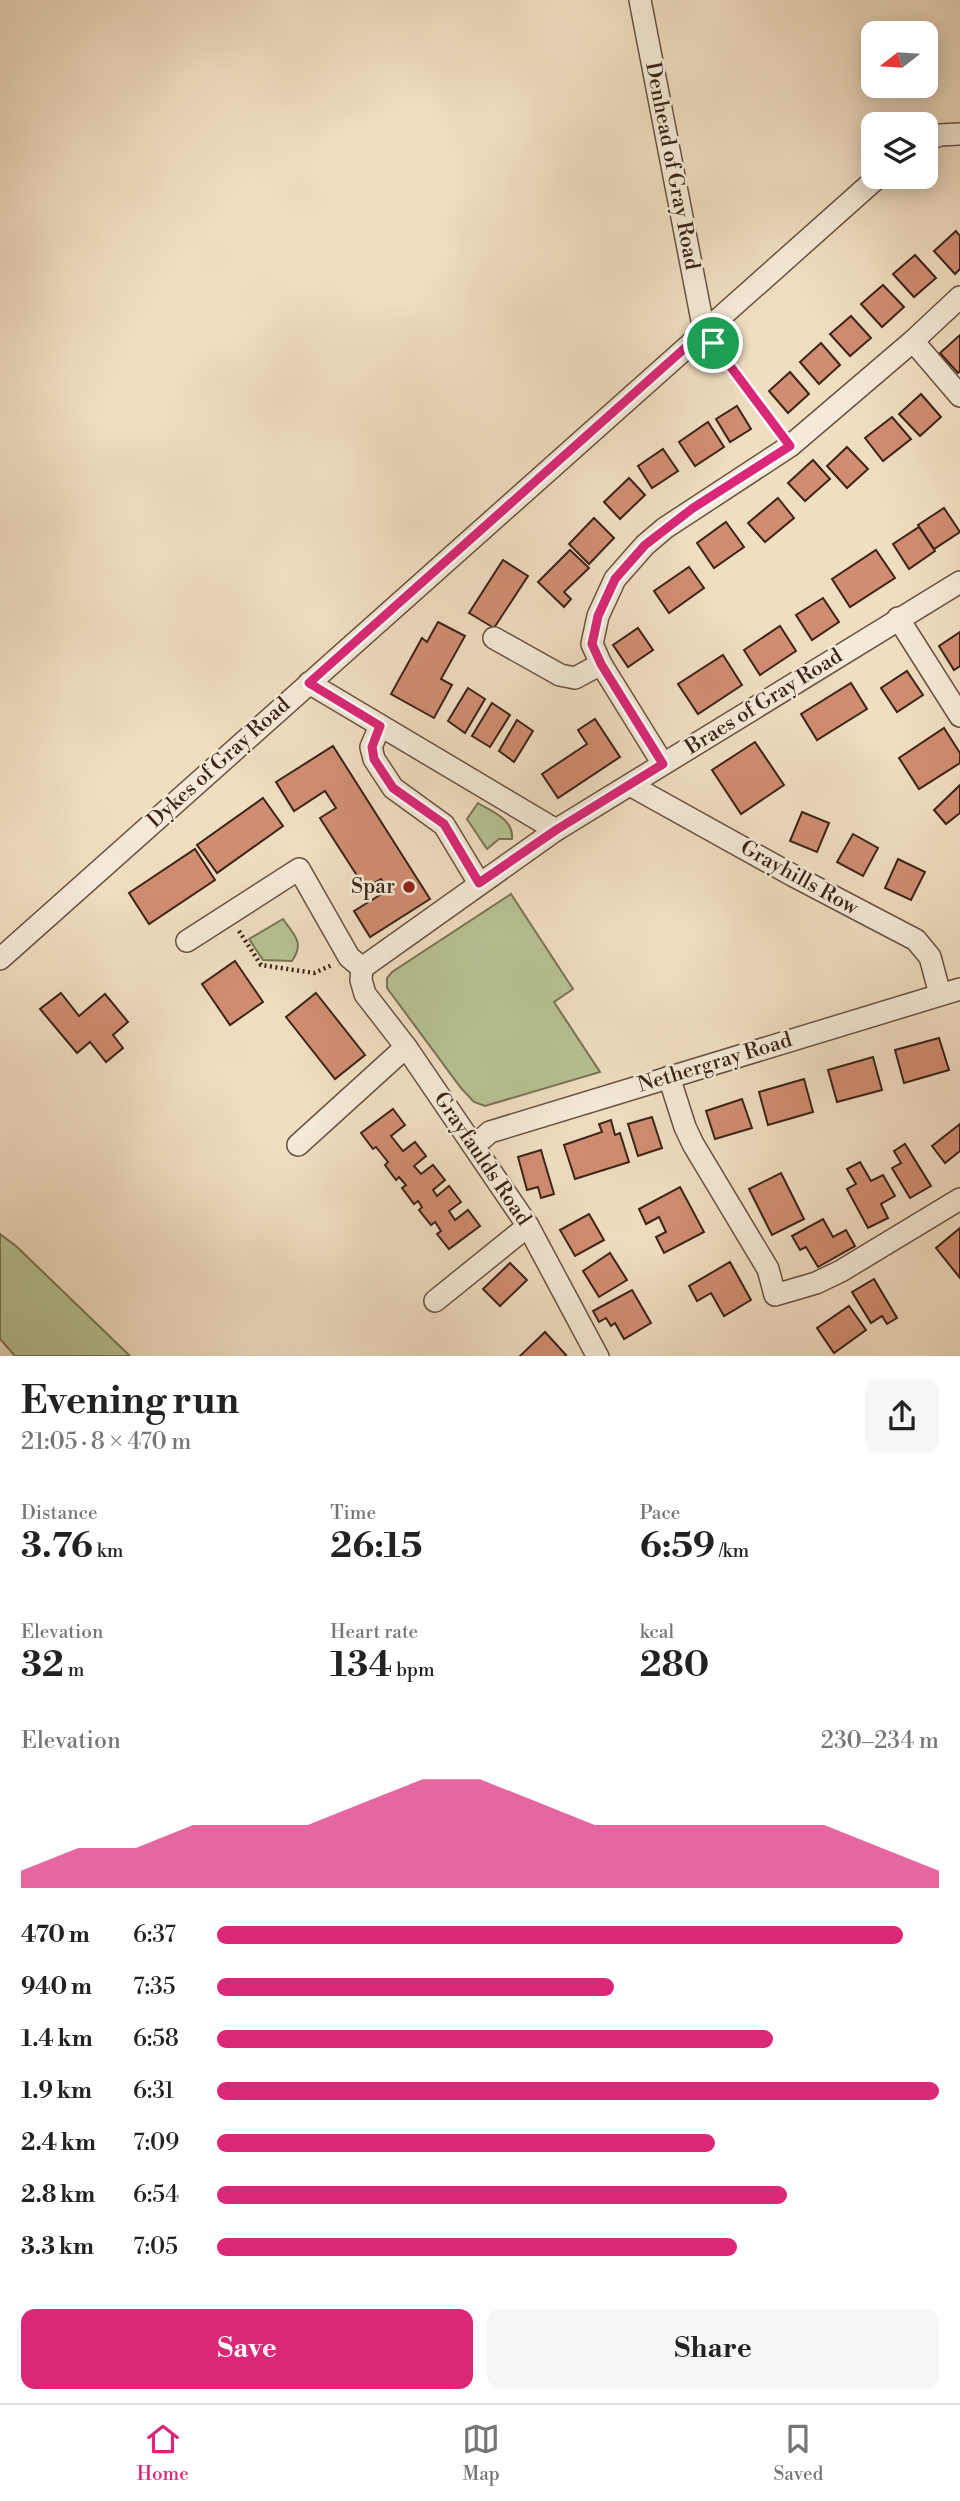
<!DOCTYPE html>
<html lang="en">
<head>
<meta charset="utf-8">
<style>
  :root { --surface:#fff; --page:#f6f6f6; --text:#222; --muted:#767676; --line:#e0e0e0; --accent:#db2777 }
  body { margin:0; font-family:"Libre Bodoni",serif; background:var(--page); color:var(--text); height:100vh; display:flex; flex-direction:column; font-size:26px; white-space:nowrap }
  * { box-sizing:border-box; margin:0 }
  p { font-size:23px; color:var(--muted) }
  .icon { flex:none; width:38px; height:38px; fill:none; stroke:currentColor; stroke-width:2; stroke-linecap:round; stroke-linejoin:round }
  .map { position:relative; height:1356px; overflow:hidden }
  .sheet { display:flex; flex-direction:column; background:var(--surface); flex:1 }
  .sheet>* { flex:none }
  .needle { width:46px; rotate:253deg }
  .buttons { position:absolute; left:861px; top:21px; display:grid; gap:14px }
  .buttons a { display:grid; place-items:center; width:77px; height:77px; border-radius:14px; background:var(--surface); box-shadow:0 4px 18px #0003; font-size:35px }
  .pin { position:absolute; display:grid; place-items:center; width:60px; height:60px; color:#fff; margin:-30px; border:4px solid #fff; border-radius:50%; box-shadow:0 2px 7px #0007 }
  .round { display:grid; place-items:center; flex:none; width:74px; height:74px; border-radius:14px; background:var(--page) }
  .overview { display:flex; align-items:center; justify-content:space-between; height:119px; padding:0 21px }
  h1 { font-size:38px; font-weight:800; line-height:52px }
  .metrics { display:grid; grid-template-columns:repeat(3,1fr); gap:10px; height:119px; padding:7px 21px }
  .metrics div { display:grid; align-content:center }
  .metrics b { font-size:35px; font-weight:800 }
  .metrics small { font-size:19px; font-weight:400 }
  .metrics p { font-size:19px }
  .chart { height:196px; padding:14px 21px }
  .chart p { display:flex; justify-content:space-between }
  .chart svg { width:100%; height:126px; margin-top:7px; fill:var(--accent); opacity:.7 }
  .cta { display:flex; gap:14px; margin-top:auto; padding:14px 21px }
  .cta a { flex:1; height:80px; border-radius:14px; background:var(--accent); color:#fff; font-size:28px; font-weight:800; line-height:80px; text-align:center }
  .cta a+a { background:var(--page); color:var(--text) }
  ul { padding:0 21px; list-style:none; font-size:23px }
  li { display:grid; grid-template-columns:112px 84px 1fr; align-items:center; height:52px }
  li i { height:18px; border-radius:9px; background:var(--accent) }
  .tabs { display:flex; justify-content:space-around; align-items:center; height:98px; border-top:2px solid var(--line); background:var(--surface); font-size:19px; color:var(--muted) }
  .tabs a { display:grid; justify-items:center; gap:4px }
  .tabs .current { color:var(--accent) }
  .map>svg:first-child { display:block }
  .green { fill:#b7c294; stroke:#7a7356; stroke-width:2 }
  .building { fill:#d18d72; stroke:#3c2418; stroke-width:2 }
  .lines { fill:none; stroke-linecap:round; stroke-linejoin:round }
  .minor-casing { stroke:#695242; stroke-width:24 }
  .path { stroke:#3c2418; stroke-width:4.5; stroke-dasharray:2 3.5; stroke-linecap:butt }
  .minor { stroke:#f5ead7; stroke-width:21 }
  .route-casing { stroke:#fff; stroke-width:14 }
  .route { stroke:#db2777; stroke-width:9 }
  .poi-dot { fill:#8f2418; stroke:#f5ead7; stroke-width:2.5 }
  .labels { text-anchor:middle; dominant-baseline:central; stroke-width:5; stroke-linejoin:round; paint-order:stroke }
  .street-label { font-size:21px; fill:#3c2418; stroke:#f5ead7 }
  .poi-label { font-size:21px; fill:#3c2418; stroke:#f5ead7; text-anchor:end }
</style>
</head>
<body>
<div class="map">
<svg width="960" height="1357" viewBox="0 0 960 1357">
  <rect width="100%" height="100%" fill="#f0dec1"/>
  <filter id="stains"><feTurbulence type="fractalNoise" baseFrequency=".00286" numOctaves="4"/><feColorMatrix values="0 0 0 0 .2 0 0 0 0 .09 0 0 0 0 .02 0 0 0 .5 -.17"/></filter>
  <radialGradient id="worn" r=".72"><stop offset=".6" stop-color="#630" stop-opacity="0"/><stop offset="1" stop-color="#630" stop-opacity=".3"/></radialGradient>
  <g class="green">
    <path d="M478,803C492,812 514,819 512,839H499L487,849L467,819Z"/>
    <path d="M511,894L573,989L554,1002L600,1072L485,1106L474,1102L461,1088L387,988V978L392,972Z"/>
    <path d="M283,919C294,935 305,942 292,961L263,960L249,939Z"/>
    <path d="M0,1234L16,1246L130,1356H15L0,1339Z"/>
  </g>
  <g class="building">
    <path d="M956,231L960,236V269L955,274L934,251Z"/>
    <path d="M915,255L936,278L914,297L893,274Z"/>
    <path d="M883,285L904,307L882,327L861,304Z"/>
    <path d="M851,316L871,338L850,356L830,334Z"/>
    <path d="M960,335V371L958,373L940,353Z"/>
    <path d="M821,343L840,365L819,384L800,362Z"/>
    <path d="M790,372L809,394L788,413L769,391Z"/>
    <path d="M921,394L941,417L920,436L899,414Z"/>
    <path d="M737,406L751,429L730,442L716,419Z"/>
    <path d="M892,417L911,439L883,461L865,438Z"/>
    <path d="M708,422L724,447L695,466L679,442Z"/>
    <path d="M847,447L868,469L847,488L827,466Z"/>
    <path d="M663,449L678,471L652,488L638,466Z"/>
    <path d="M813,460L830,479L805,501L788,483Z"/>
    <path d="M629,478L645,495L620,519L604,502Z"/>
    <path d="M778,498L794,518L765,542L748,523Z"/>
    <path d="M944,508L960,532L934,549L918,525Z"/>
    <path d="M594,518L614,538L589,564L569,544Z"/>
    <path d="M726,522L744,547L714,568L697,543Z"/>
    <path d="M919,527L935,551L909,569L893,544Z"/>
    <path d="M570,550L589,568L564,592L571,599L564,607L538,582Z"/>
    <path d="M876,550L895,578L850,607L832,579Z"/>
    <path d="M503,560L528,576L494,628L469,613Z"/>
    <path d="M689,567L704,588L669,613L654,591Z"/>
    <path d="M823,598L839,622L812,640L796,615Z"/>
    <path d="M438,622L465,636L441,679L452,685L434,718L391,694L422,638L427,642Z"/>
    <path d="M780,626L796,651L760,675L744,650Z"/>
    <path d="M638,628L653,650L628,667L613,645Z"/>
    <path d="M960,632V666L954,670L939,646Z"/>
    <path d="M723,655L742,685L698,714L678,684Z"/>
    <path d="M907,671L923,695L897,712L881,688Z"/>
    <path d="M851,683L867,709L817,740L801,714Z"/>
    <path d="M468,688L485,699L465,733L448,721Z"/>
    <path d="M492,703L510,715L490,747L472,736Z"/>
    <path d="M595,719L620,757L558,798L542,774L587,744L578,730Z"/>
    <path d="M517,720L533,731L514,762L499,751Z"/>
    <path d="M944,728L960,753V763L919,789L899,758Z"/>
    <path d="M755,742L784,785L741,814L712,770Z"/>
    <path d="M333,746L430,899L370,937L354,911L388,890L381,879L365,888L320,818L336,808L325,791L294,811L276,782Z"/>
    <path d="M960,785V813L946,824L934,810Z"/>
    <path d="M263,798L283,826L217,873L197,845Z"/>
    <path d="M802,812L829,823L817,852L790,841Z"/>
    <path d="M853,834L878,848L863,876L837,862Z"/>
    <path d="M195,849L215,880L149,924L129,893Z"/>
    <path d="M898,859L925,872L911,900L885,888Z"/>
    <path d="M235,961L263,1002L230,1025L202,984Z"/>
    <path d="M61,993L79,1016L105,994L128,1022L113,1035L123,1048L106,1062L90,1042L77,1053L40,1009Z"/>
    <path d="M316,993L365,1055L335,1079L286,1017Z"/>
    <path d="M939,1038L949,1070L904,1083L895,1050Z"/>
    <path d="M873,1057L882,1090L837,1102L828,1070Z"/>
    <path d="M804,1079L813,1112L768,1125L759,1092Z"/>
    <path d="M742,1099L752,1128L715,1139L706,1111Z"/>
    <path d="M393,1109L405,1125L391,1136L403,1151L415,1142L426,1156L414,1166L421,1174L433,1165L445,1180L433,1190L437,1196L449,1186L461,1202L449,1211L455,1220L468,1210L480,1226L449,1249L437,1234L441,1231L435,1222L431,1225L419,1210L422,1207L418,1201L414,1204L402,1188L406,1185L399,1177L396,1180L385,1165L388,1162L376,1147L373,1149L361,1133Z"/>
    <path d="M652,1117L662,1148L638,1156L628,1124Z"/>
    <path d="M611,1120L615,1135L620,1133L629,1162L575,1179L564,1145L602,1132L599,1124Z"/>
    <path d="M960,1124V1151L945,1163L932,1146Z"/>
    <path d="M905,1144L931,1186L910,1198L892,1168L901,1163L894,1151Z"/>
    <path d="M541,1150L554,1194L541,1198L538,1187L527,1190L518,1157Z"/>
    <path d="M860,1162L871,1181L883,1175L895,1196L881,1204L888,1218L868,1228L847,1189L856,1184L847,1169Z"/>
    <path d="M781,1173L804,1219L772,1235L749,1189Z"/>
    <path d="M680,1187L704,1232L664,1253L656,1237L666,1232L659,1217L646,1224L639,1209Z"/>
    <path d="M589,1214L604,1240L575,1256L560,1230Z"/>
    <path d="M823,1219L833,1237L846,1230L855,1246L818,1267L806,1247L800,1250L792,1236Z"/>
    <path d="M960,1228V1278L936,1248Z"/>
    <path d="M610,1253L627,1280L599,1297L583,1271Z"/>
    <path d="M730,1262L751,1300L724,1316L711,1293L697,1301L689,1286Z"/>
    <path d="M510,1263L527,1280L500,1306L483,1289Z"/>
    <path d="M874,1279L897,1318L887,1324L882,1316L871,1323L852,1292Z"/>
    <path d="M632,1290L651,1323L624,1339L615,1323L611,1326L606,1318L599,1322L593,1311Z"/>
    <path d="M849,1306L866,1330L834,1353L817,1328Z"/>
    <path d="M545,1332L566,1355L564,1357H519Z"/>
  </g>
  <g class="lines">
    <g class="minor-casing">
      <g id="minor">
        <path d="M640,0L704,331"/>
        <path d="M926,140L940,135L960,134"/>
        <path d="M913,341L960,396"/>
        <path d="M898,618L960,716"/>
        <path d="M494,638L560,675L575,678L601,664"/>
        <path d="M309,683L556,830"/>
        <path d="M380,726L371,747L374,759L393,788L444,825L479,883"/>
        <path d="M663,764L601,664L592,644L598,616L615,579L645,545L665,528L790,446L913,341L960,297"/>
        <path d="M630,785L792,875L916,940L930,957L940,994"/>
        <path d="M187,941L299,869L349,957L362,968"/>
        <path d="M0,959L878,177"/>
        <path d="M362,968L556,830L960,582"/>
        <path d="M362,968L361,980L365,994L406,1047L528,1226L598,1357"/>
        <path d="M669,1077L685,1127L693,1144L768,1269L775,1295L816,1283L841,1271L960,1199"/>
        <path d="M298,1145L406,1047"/>
        <path d="M475,1145L490,1132L960,989"/>
        <path d="M435,1301L528,1226"/>
      </g>
    </g>
    <g class="path">
      <path d="M717,349L779,432"/>
      <path d="M239,931L261,965L314,973L332,965"/>
    </g>
    <use href="#minor" class="minor"/>
  </g>
  <g class="lines">
    <g class="route-casing">
      <path id="route" d="M704,331L790,446L693,508L645,545L615,579L598,616L592,644L601,664L663,764L556,830L479,883L444,824L393,788L374,759L372,747L380,726L309,683Z"/>
    </g>
    <use href="#route" class="route"/>
  </g>
  <circle class="poi-dot" cx="409" cy="887" r="7"/>
  <g class="labels">
    <g class="street-label">
      <text transform="translate(672 166) rotate(79)">Denhead of Gray Road</text>
      <text transform="translate(764 702) rotate(-32)">Braes of Gray Road</text>
      <text transform="translate(219 763) rotate(-42)">Dykes of Gray Road</text>
      <text transform="translate(799 878) rotate(29)">Grayhills Row</text>
      <text transform="translate(715 1063) rotate(-17)">Nethergray Road</text>
      <text transform="translate(482 1159) rotate(56)">Grayfaulds Road</text>
    </g>
    <g class="poi-label">
      <text x="395" y="887">Spar</text>
    </g>
  </g>
  <rect width="100%" height="100%" filter="url(#stains)"/>
  <rect width="100%" height="100%" fill="url(#worn)"/>
</svg>
<div class="buttons">
<a><svg class="needle" viewBox="-14 -14 28 28"><path d="M0-13l5 13h-10z" fill="#e53935"/><path d="M0 13l5-13h-10z" fill="#767676"/></svg></a>
<a><svg class="icon" aria-label="layers" viewBox="0 0 24 24"><path d="M12 4l9 5-9 5-9-5zM3 14l9 5 9-5"/></svg></a>
</div>
<div class="pin" style="left:713px;top:343px;background:#1e9e55"><svg class="icon" aria-label="arrive" viewBox="0 0 24 24"><path d="M6 21V4h12l-3 4 3 4H6"/></svg></div>
</div>
<section class="sheet">
<div class="overview"><div><h1>Evening run</h1><p>21:05 · 8 × 470 m</p></div><a class="round"><svg class="icon" aria-label="share" viewBox="0 0 24 24"><path d="M12 15V3M7 8l5-5 5 5M5 13v7h14v-7"/></svg></a></div>
<div class="metrics">
<div><p>Distance</p><b>3.76<small> km</small></b></div>
<div><p>Time</p><b>26:15</b></div>
<div><p>Pace</p><b>6:59<small> /km</small></b></div>
</div>
<div class="metrics">
<div><p>Elevation</p><b>32<small> m</small></b></div>
<div><p>Heart rate</p><b>134<small> bpm</small></b></div>
<div><p>kcal</p><b>280</b></div>
</div>
<div class="chart"><p><span>Elevation</span>230–234 m</p>
<svg viewBox="0 0 160 44" preserveAspectRatio="none"><path d="M0 44V38L10 30L20 30L30 22L40 22L50 22L60 14L70 6L80 6L90 14L100 22L110 22L120 22L130 22L140 22L150 30L160 38V44z"/></svg>
</div>
<ul>
<li><b>470 m</b>6:37<i style="width:95%"></i></li>
<li><b>940 m</b>7:35<i style="width:55%"></i></li>
<li><b>1.4 km</b>6:58<i style="width:77%"></i></li>
<li><b>1.9 km</b>6:31<i style="width:100%"></i></li>
<li><b>2.4 km</b>7:09<i style="width:69%"></i></li>
<li><b>2.8 km</b>6:54<i style="width:79%"></i></li>
<li><b>3.3 km</b>7:05<i style="width:72%"></i></li>
</ul>
<div class="cta"><a>Save</a><a>Share</a></div>
</section>
<nav class="tabs">
<a class="current"><svg class="icon" aria-label="home" viewBox="0 0 24 24"><path d="M3 11l9-7 9 7M6 9v11h12V9"/></svg>Home</a>
<a><svg class="icon" aria-label="map" viewBox="0 0 24 24"><path d="M3 6l6-2 6 2 6-2v14l-6 2-6-2-6 2zM9 4v14M15 6v14"/></svg>Map</a>
<a><svg class="icon" aria-label="saved" viewBox="0 0 24 24"><path d="M7 4h10v16l-5-4-5 4z"/></svg>Saved</a>
</nav>
</body>
</html>
